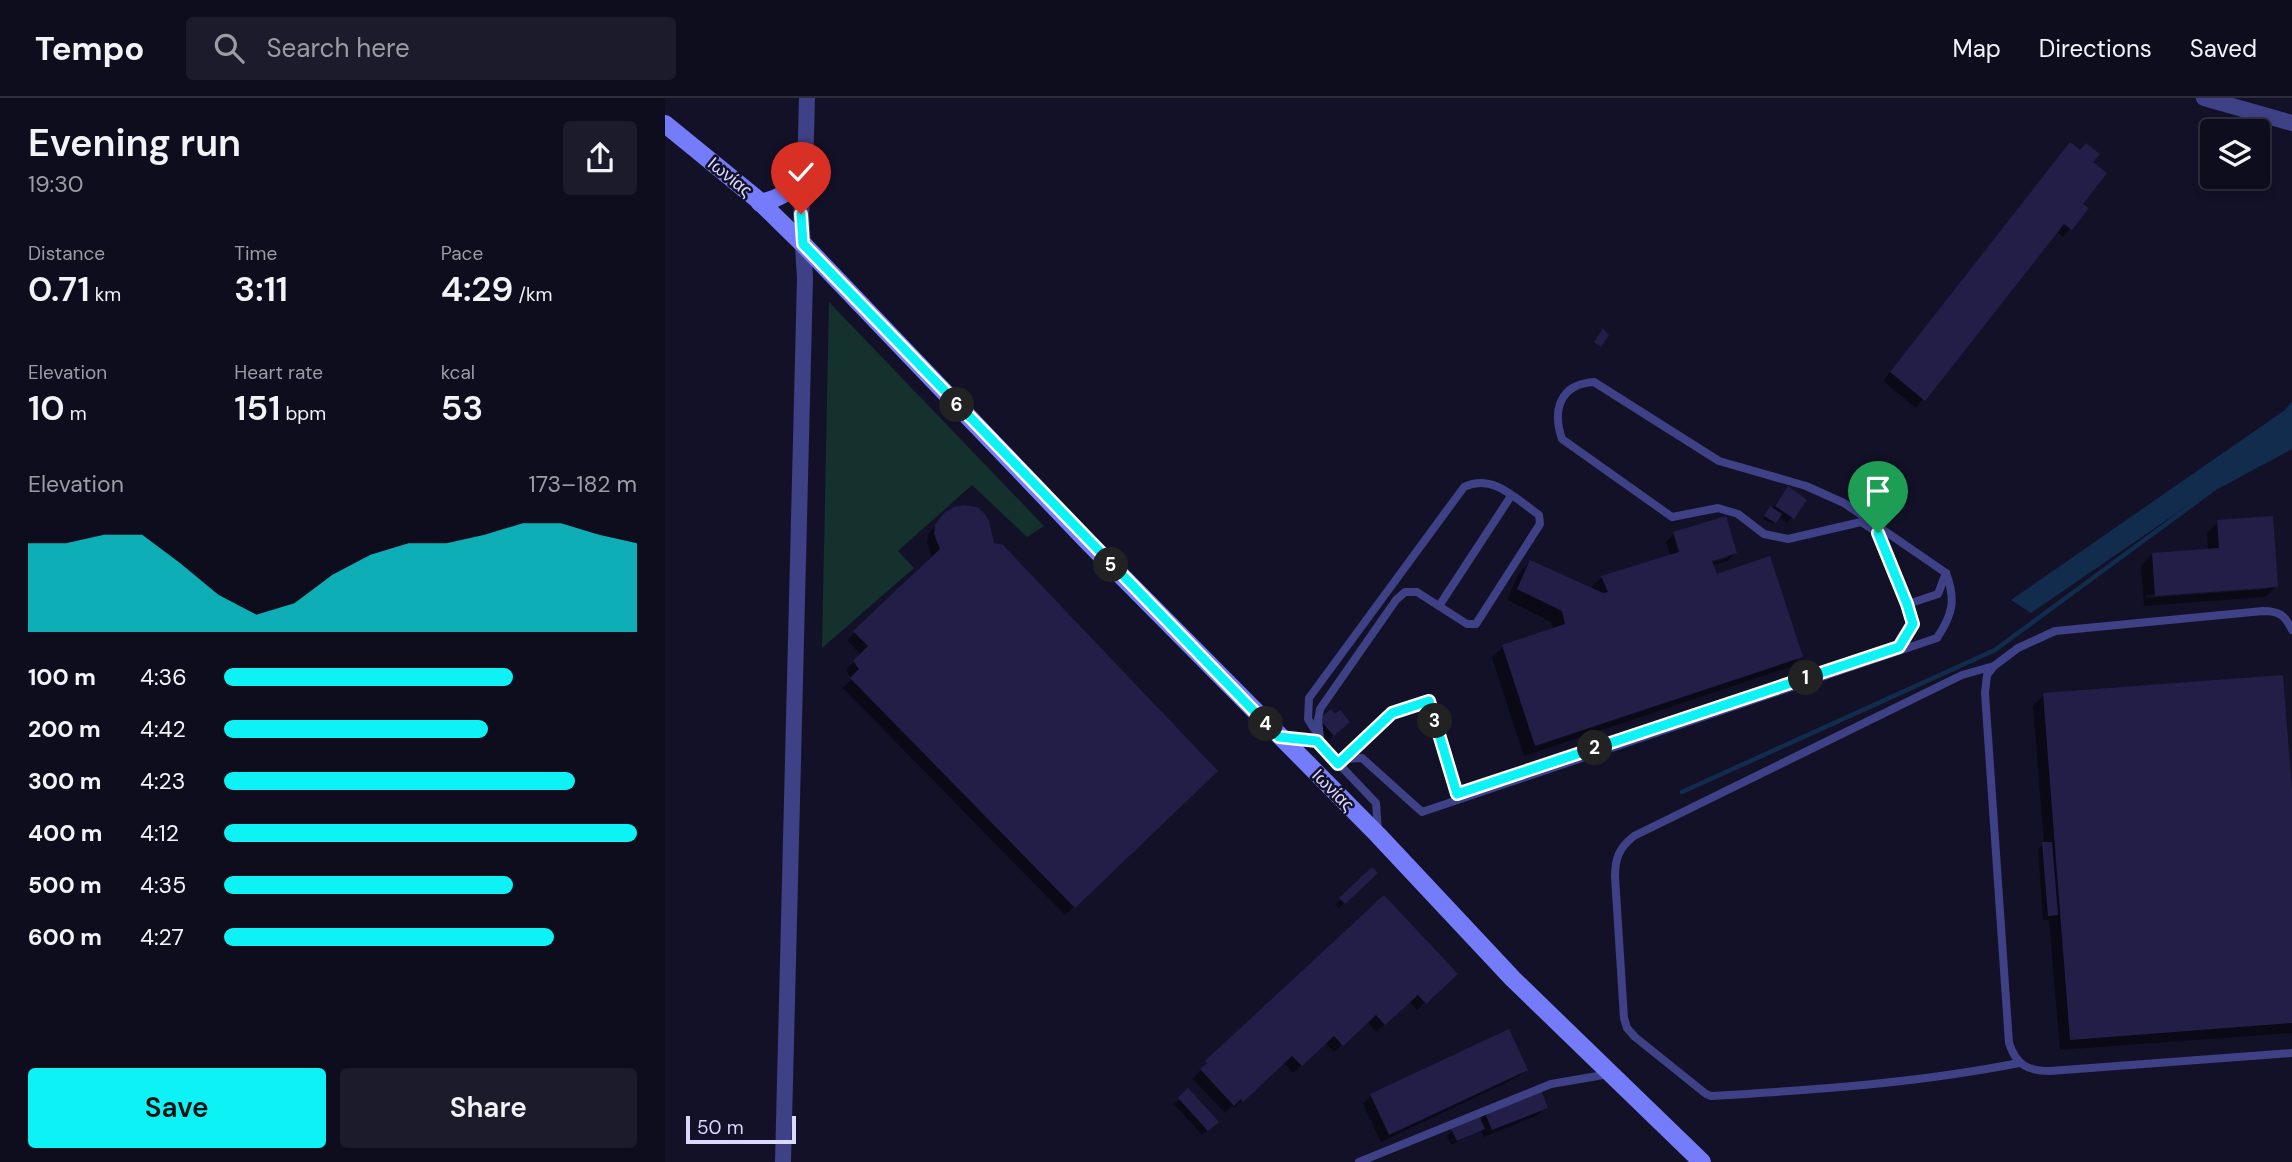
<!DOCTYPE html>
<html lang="en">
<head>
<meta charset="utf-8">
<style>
  :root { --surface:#0e0d1e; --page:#1c1b2b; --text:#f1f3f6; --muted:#9b9ca4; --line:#2e2d3c; --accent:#0df2f5 }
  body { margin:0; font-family:"DM Sans",sans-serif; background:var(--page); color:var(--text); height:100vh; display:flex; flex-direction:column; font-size:26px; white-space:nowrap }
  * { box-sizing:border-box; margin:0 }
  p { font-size:23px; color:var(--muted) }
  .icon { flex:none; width:38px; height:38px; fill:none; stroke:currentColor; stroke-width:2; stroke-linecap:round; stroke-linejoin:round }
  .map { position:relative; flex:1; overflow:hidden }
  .sheet { display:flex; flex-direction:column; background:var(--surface); width:665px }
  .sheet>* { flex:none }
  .tools { position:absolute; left:1535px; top:21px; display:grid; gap:14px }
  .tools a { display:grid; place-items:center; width:70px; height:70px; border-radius:7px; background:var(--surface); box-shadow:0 4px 10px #0003,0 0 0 2px var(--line); font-size:35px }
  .scale { position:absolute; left:21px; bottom:18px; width:110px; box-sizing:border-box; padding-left:7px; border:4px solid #dad9fe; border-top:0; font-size:19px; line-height:24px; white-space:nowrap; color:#dad9fe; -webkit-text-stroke:5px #131128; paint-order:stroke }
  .pin { position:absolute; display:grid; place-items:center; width:60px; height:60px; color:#fff; margin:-72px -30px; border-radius:50% 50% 50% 0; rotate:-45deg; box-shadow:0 0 7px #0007 }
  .pin .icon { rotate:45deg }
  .km { position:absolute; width:35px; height:35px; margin:-18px; border-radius:50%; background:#222; color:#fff; font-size:19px; line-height:35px; text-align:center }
  .round { display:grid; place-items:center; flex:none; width:74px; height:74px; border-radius:7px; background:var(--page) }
  .summary { display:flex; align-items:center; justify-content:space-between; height:119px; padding:0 28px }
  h1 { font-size:38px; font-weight:600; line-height:52px }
  .stats { display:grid; grid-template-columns:repeat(3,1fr); gap:10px; height:119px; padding:7px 28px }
  .stats div { display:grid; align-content:center }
  .stats b { font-size:35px; font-weight:600 }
  .stats small { font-size:19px; font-weight:400 }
  .stats p { font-size:19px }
  .chart { height:196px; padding:14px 28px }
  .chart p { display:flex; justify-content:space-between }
  .chart svg { width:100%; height:126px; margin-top:7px; fill:var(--accent); opacity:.7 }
  .cta { display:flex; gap:14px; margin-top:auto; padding:14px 28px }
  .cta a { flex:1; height:80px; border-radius:7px; background:var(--accent); color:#111; font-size:28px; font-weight:600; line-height:80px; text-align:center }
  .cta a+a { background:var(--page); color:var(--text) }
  ul { padding:0 28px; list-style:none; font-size:23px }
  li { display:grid; grid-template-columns:112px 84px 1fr; align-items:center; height:52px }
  li i { height:18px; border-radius:9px; background:var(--accent) }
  header { display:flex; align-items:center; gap:42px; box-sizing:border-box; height:98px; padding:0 35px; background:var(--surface); border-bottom:2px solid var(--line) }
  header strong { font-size:33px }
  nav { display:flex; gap:38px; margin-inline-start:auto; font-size:24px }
  .search { width:490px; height:63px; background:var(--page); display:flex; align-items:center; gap:18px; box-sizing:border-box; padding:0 24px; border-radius:7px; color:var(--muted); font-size:26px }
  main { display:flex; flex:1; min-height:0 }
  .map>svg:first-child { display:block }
  .green { fill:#14312e }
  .water { fill:#112c4c }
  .shadow { fill:#0007; fill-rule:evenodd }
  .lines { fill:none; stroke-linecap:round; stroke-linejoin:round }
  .stream { stroke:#112c4c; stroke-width:4.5 }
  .building { fill:#231e48 }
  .lane { stroke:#3e4185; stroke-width:8 }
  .street { stroke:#3e4185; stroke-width:16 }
  .secondary { stroke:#747cfa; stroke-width:18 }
  .route-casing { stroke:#fff; stroke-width:14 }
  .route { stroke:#0df2f5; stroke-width:9 }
  .labels { text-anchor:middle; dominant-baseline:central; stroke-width:5; stroke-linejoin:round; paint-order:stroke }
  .street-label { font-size:18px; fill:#dad9fe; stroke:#131128 }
</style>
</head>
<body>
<header>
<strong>Tempo</strong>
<div class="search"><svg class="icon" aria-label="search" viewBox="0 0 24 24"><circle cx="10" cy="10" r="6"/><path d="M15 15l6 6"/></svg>Search here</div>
<nav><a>Map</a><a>Directions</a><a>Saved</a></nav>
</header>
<main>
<section class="sheet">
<div class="summary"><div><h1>Evening run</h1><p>19:30</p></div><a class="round"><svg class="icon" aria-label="share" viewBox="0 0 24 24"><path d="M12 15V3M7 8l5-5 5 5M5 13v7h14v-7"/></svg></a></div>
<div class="stats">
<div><p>Distance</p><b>0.71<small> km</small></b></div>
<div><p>Time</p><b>3:11</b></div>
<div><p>Pace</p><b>4:29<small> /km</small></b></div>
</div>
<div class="stats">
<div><p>Elevation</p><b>10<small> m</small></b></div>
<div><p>Heart rate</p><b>151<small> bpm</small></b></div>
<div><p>kcal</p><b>53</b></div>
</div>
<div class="chart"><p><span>Elevation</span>173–182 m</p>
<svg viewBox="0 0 160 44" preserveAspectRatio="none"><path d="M0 44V13L10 13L20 10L30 10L40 20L50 31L60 38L70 34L80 24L90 17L100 13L110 13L120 10L130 6L140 6L150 10L160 13V44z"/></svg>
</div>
<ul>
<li><b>100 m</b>4:36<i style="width:70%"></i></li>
<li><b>200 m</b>4:42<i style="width:64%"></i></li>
<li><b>300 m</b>4:23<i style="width:85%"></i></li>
<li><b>400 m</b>4:12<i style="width:100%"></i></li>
<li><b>500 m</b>4:35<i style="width:70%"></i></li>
<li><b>600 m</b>4:27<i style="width:80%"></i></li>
</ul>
<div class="cta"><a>Save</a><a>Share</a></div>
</section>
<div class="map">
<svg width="1627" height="1064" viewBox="0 0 1627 1064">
  <rect width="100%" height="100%" fill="#131128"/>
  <path class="green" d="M164,204L379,428L362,439L307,387L233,453L249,470L157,550Z"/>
  <path class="water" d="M1627,304V351L1525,406L1366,515L1346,502L1620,312Z"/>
  <g class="shadow">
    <path d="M1397,55L1426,64L1415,106L1406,130L1398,139L1391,133L1251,310L1218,283Z"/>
    <path d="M1118,396L1140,402L1122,425L1113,419L1108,426L1098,421Z"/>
    <path d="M280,416L327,447L550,673L400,817L178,590L187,581L181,572L196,557L182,542L268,461L262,445L263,437Z"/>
    <path d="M1553,424L1612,488L1600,499L1479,508L1476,468L1487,456L1543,452L1542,435ZM1602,488V491L1481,500V497Z"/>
    <path d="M1009,436L1070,455L1062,463L1047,467L1051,478L1136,558L1125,569L859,658L827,560L838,549L888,532L886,524L842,502L854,475L865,464L925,491L937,479L1006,459L1001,444ZM1063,456V460L1011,475Z"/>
    <path d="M1616,578L1627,716V935L1395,952L1384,822H1378L1373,751L1379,746L1368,608L1379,597Z"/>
    <path d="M655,622L678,629L663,642L650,627Z"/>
    <path d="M707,771L710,775L674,810L670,807Z"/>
    <path d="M790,876L752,912L744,903L711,934L702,923L669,954L660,944L628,975L618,964L569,1010L567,1008L560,1015L528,981L542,964Z"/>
    <path d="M861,971L853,979L716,1044L698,1006L706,998Z"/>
    <path d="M523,993L551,1024L537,1037L509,1006Z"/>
    <path d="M881,1009L873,1017L819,1039L816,1032L786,1047L782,1038L787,1033L814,1023L821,1016Z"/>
  </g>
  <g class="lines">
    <path class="stream" d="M1017,694L1330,552L1546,393"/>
  </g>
  <g class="building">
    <path d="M1405,44L1415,52L1421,45L1435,56L1428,64L1442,75L1418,106L1424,110L1407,132L1399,126L1260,303L1225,274Z"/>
    <path d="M938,230L944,237L936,249L929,244Z"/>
    <path d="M1123,388L1142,402L1129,421L1110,408Z"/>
    <path d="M299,407L312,409L319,415L324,423L329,445L338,447L553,673L410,810L185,580L194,571L188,563L203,548L188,533L275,451L269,436L270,427L279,415L289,409Z"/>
    <path d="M1105,408L1117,416L1111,425L1099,418Z"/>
    <path d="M1061,418L1072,455L1047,463L1052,476L1105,458L1138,559L870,648L837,547L900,526L897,513L852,491L865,462L938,495L943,494L936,478L1014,454L1008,434Z"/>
    <path d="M1608,418L1613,489L1490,498L1487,455L1554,450L1552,422Z"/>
    <path d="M1618,577L1627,693V925L1405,942L1378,595Z"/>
    <path d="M666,611L670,616L675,612L685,624L669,638L654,621Z"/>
    <path d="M1377,744H1387L1393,817L1383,818Z"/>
    <path d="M707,769L713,775L680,806L674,800Z"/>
    <path d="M719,797L793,876L761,906L753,897L720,927L711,917L678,948L669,938L637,968L627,958L578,1004L576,1001L569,1008L535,971L542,965L540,963Z"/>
    <path d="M844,931L863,972L724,1037L705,996Z"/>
    <path d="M523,990L554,1024L543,1033L513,1000Z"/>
    <path d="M876,992L883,1010L827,1032L820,1015Z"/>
    <path d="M814,1018L820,1031L792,1043L786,1031Z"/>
  </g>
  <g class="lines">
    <g class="lane">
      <path d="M1243,506L1273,496L1281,475"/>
      <path d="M774,508L846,398"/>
      <path d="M1627,532C1620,517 1614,513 1598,513L1390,533L1353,550L1329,568L1322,577L1320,595L1344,945C1351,967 1363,973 1385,973L1627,955"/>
      <path d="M1329,568L1297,577L969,738C954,750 950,760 950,779L959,920L962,930L970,939L1041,996L1046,998C1149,992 1253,985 1354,965"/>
      <path d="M622,640L652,643L711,705L713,734"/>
      <path d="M652,643L655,640L653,622L655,611L731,502L740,494H752L802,526H811L875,426L874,417C851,401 828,375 799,389L644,600L643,621L655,640"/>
      <path d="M673,666L727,615L764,603L792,696L1234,549L1248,526L1243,506L1213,435L1196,424L1123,441L1099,436L1073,416L1053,410L1007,419L897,341C887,312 895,286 929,284L1054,363L1141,388L1179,405L1281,475C1291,502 1288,516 1272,540L757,714L697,660L679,661"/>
      <path d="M694,1064L886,986L944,976"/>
    </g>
    <g class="street">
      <path d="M1539,0L1627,25"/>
      <path d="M118,1064L140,180L136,116L140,73L142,0"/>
    </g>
    <g class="secondary">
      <path d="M0,26L92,101L138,146L422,443L713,737L848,881L1037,1064"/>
      <path d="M95,105C117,100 128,92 140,73"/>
    </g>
  </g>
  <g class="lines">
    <g class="route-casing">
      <path id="route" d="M136,116L138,146L614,639L652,643L673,666L727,615L764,603L792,696L1234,549L1248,526L1242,506L1213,435"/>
    </g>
    <use href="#route" class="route"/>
  </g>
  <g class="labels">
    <g class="street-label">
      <text transform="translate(65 79) rotate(39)">Ιωνίας</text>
      <text transform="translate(668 692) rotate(45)">Ιωνίας</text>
    </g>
  </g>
</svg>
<div class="tools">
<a><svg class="icon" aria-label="layers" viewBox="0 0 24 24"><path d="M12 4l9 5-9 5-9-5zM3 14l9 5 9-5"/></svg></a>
</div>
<div class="scale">50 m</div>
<div class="pin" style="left:1213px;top:435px;background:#1e9e55"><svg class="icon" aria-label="arrive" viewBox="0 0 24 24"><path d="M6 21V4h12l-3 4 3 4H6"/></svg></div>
<div class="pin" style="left:136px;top:116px;background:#d93025"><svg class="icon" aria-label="check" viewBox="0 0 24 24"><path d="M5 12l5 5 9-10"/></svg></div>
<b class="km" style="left:1141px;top:580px">1</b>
<b class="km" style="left:930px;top:650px">2</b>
<b class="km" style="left:770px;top:623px">3</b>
<b class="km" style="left:601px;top:626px">4</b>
<b class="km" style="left:446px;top:467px">5</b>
<b class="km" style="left:292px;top:307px">6</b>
</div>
</main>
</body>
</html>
